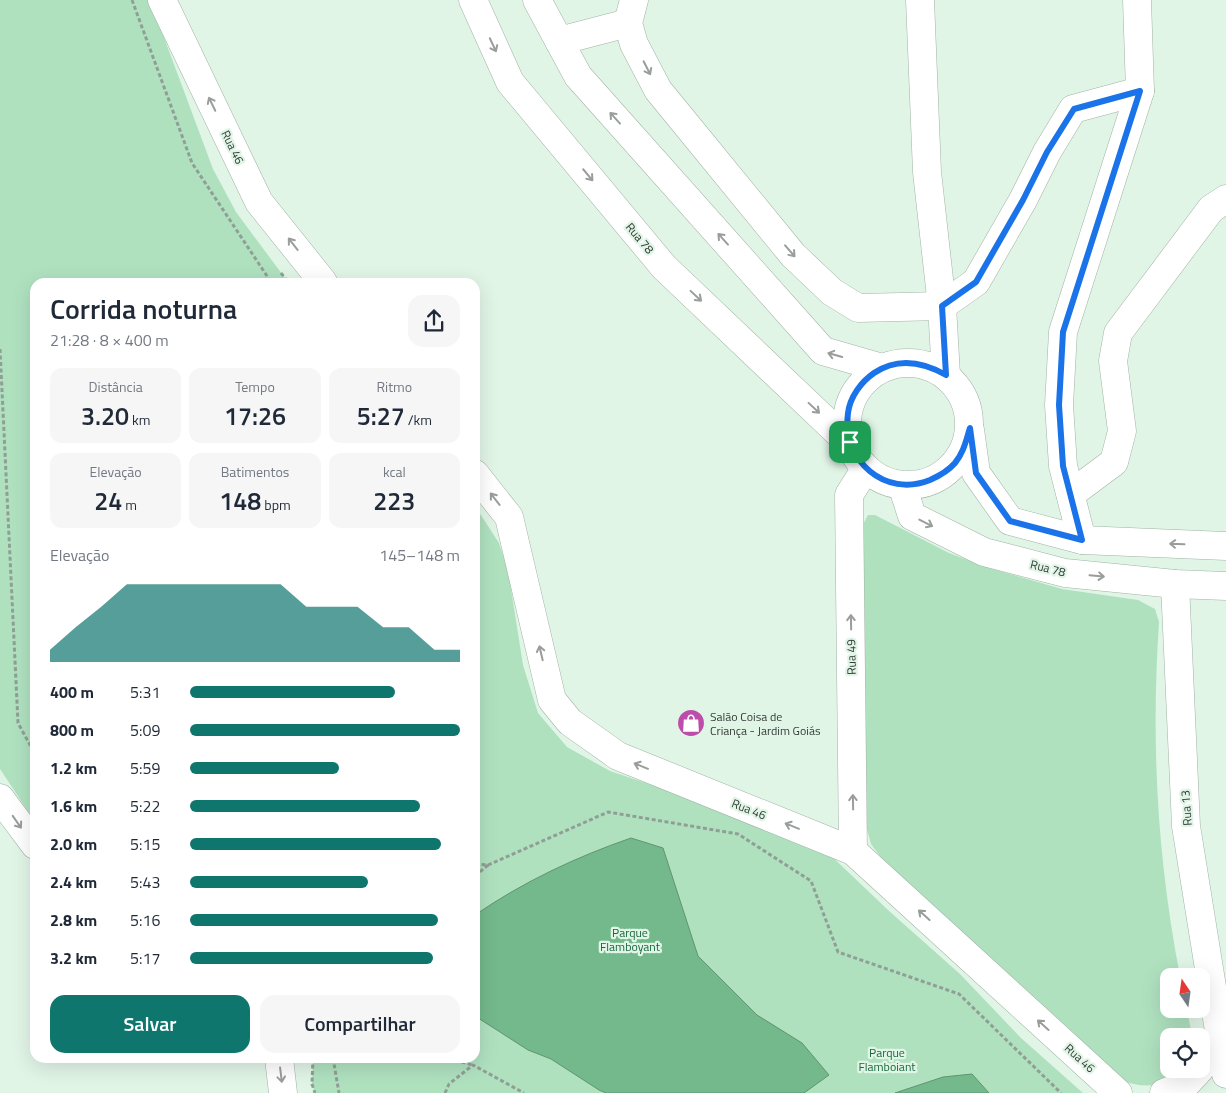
<!DOCTYPE html>
<html lang="pt">
<head>
<meta charset="utf-8">
<style>
  :root { --surface:#fff; --page:#f6f6f7; --text:#1f2937; --muted:#747a83; --accent:#0f766e }
  body { margin:0; font-family:"Titillium Web",sans-serif; background:var(--page); color:var(--text); height:100vh; display:flex; flex-direction:column; font-size:19px; white-space:nowrap }
  * { box-sizing:border-box; margin:0 }
  p { font-size:16px; color:var(--muted) }
  .icon { flex:none; width:28px; height:28px; fill:none; stroke:currentColor; stroke-width:2; stroke-linecap:round; stroke-linejoin:round }
  .map { position:relative; flex:1; overflow:hidden }
  .details { position:absolute; left:30px; top:278px; width:450px; height:785px; display:flex; flex-direction:column; background:var(--surface); border-radius:15px; box-shadow:0 5px 20px #0002 }
  .details>* { flex:none }
  .needle { width:32px; rotate:347deg }
  .controls { position:absolute; left:1160px; top:968px; display:grid; gap:10px }
  .controls a { display:grid; place-items:center; width:50px; height:50px; border-radius:10px; background:var(--surface); box-shadow:0 5px 20px #0002; font-size:25px }
  .pin { position:absolute; display:grid; place-items:center; width:42px; height:42px; color:#fff; margin:-21px; border-radius:10px; box-shadow:0 2px 8px #0006 }
  .round { display:grid; place-items:center; flex:none; width:52px; height:52px; border-radius:15px; background:var(--page) }
  .overview { display:flex; align-items:center; justify-content:space-between; height:85px; padding:0 20px }
  h1 { font-size:28px; font-weight:600; line-height:38px }
  .metrics { display:grid; grid-template-columns:repeat(3,1fr); gap:8px; height:85px; padding:5px 20px }
  .metrics div { display:grid; align-content:center; border-radius:12px; background:var(--page); text-align:center }
  .metrics b { font-size:25px; font-weight:600 }
  .metrics small { font-size:14px; font-weight:400 }
  .metrics p { font-size:14px }
  .chart { height:140px; padding:10px 20px }
  .chart p { display:flex; justify-content:space-between }
  .chart svg { width:100%; height:90px; margin-top:5px; fill:var(--accent); opacity:.7 }
  .primary-button { display:flex; gap:10px; margin-top:auto; padding:10px 20px }
  .primary-button a { flex:1; height:58px; border-radius:15px; background:var(--accent); color:#fff; font-size:20px; font-weight:600; line-height:58px; text-align:center }
  .primary-button a+a { background:var(--page); color:var(--text) }
  ul { padding:0 20px; list-style:none; font-size:16px }
  li { display:grid; grid-template-columns:80px 60px 1fr; align-items:center; height:38px }
  li i { height:12px; border-radius:6px; background:var(--accent) }
  .map>svg:first-child { display:block }
  .green { fill:#afe1bf }
  .water { fill:#73b98b; stroke:#609472 }
  .lines { fill:none; stroke-linecap:round; stroke-linejoin:round }
  .minor-casing { stroke:#a0b3a5; stroke-width:29 }
  .major-casing { stroke:#a0b3a5; stroke-width:29 }
  .path { stroke:#909f95; stroke-width:3; stroke-dasharray:4 2.5; stroke-linecap:butt }
  .minor { stroke:#fff; stroke-width:28 }
  .major { stroke:#fff; stroke-width:28 }
  .oneway { stroke:#9a9e9b }
  .route-casing { stroke:#fff; stroke-width:10 }
  .route { stroke:#1a73e8; stroke-width:6 }
  .labels { text-anchor:middle; dominant-baseline:central; stroke-width:4.5; stroke-linejoin:round; paint-order:stroke }
  .street-label { font-size:12px; fill:#343c37; stroke:#e1f5e7 }
  .poi-label { font-size:12px; fill:#343c37; stroke:#e1f5e7; text-anchor:start }
  .park-label { font-size:12px; fill:#18673d; stroke:#e1f5e7 }
</style>
</head>
<body>
<div class="map">
<svg width="1226" height="1093" viewBox="0 0 1226 1093">
  <rect width="100%" height="100%" fill="#e1f5e7"/>
  <g class="green">
    <path d="M0,0H150L213,169L236,212L288,282H35V822L0,769Z"/>
    <path d="M475,506L499,543L508,570L523,665L538,713L567,747L610,771L792,832L823,848L888,910L960,974L1021,1038L1083,1093H315L312,1084L313,1058H475Z"/>
    <path d="M868,515H875L949,553L989,568L1062,589L1138,600L1155,609L1159,622C1151,744 1157,856 1180,976H1169V1009H1187L1192,1036H1169V1069H1182C1167,1087 1144,1089 1124,1081L882,859L871,844L866,826L862,526Z"/>
  </g>
  <g class="water">
    <path d="M631,838L663,848L698,956L757,1015L802,1043L829,1075L804,1093H606L599,1090L551,1059L528,1050L475,1016V915C523,882 576,857 631,838Z"/>
    <path d="M972,1074L989,1093H895L943,1077Z"/>
  </g>
  <g class="lines">
    <g class="minor-casing">
      <g id="minor">
        <path d="M162,0L259,202L323,282"/>
        <path d="M634,0L628,23L634,44L658,90L793,255L832,292L858,308L942,306L976,282L1023,200L1047,152L1073,109L1140,91"/>
        <path d="M920,0L927,172L942,306L946,375"/>
        <path d="M559,41L628,23"/>
        <path d="M475,474L509,517L552,700L570,722L618,756L853,851L1118,1093"/>
        <path d="M1071,494L1114,462L1122,431L1113,361L1118,333L1211,209L1226,199"/>
        <path d="M1082,540L1063,466L1059,405L1063,332L1140,91L1137,0"/>
        <path d="M1175,584L1186,826L1226,1074"/>
        <path d="M0,798L35,845"/>
        <path d="M853,851L849,495L866,468"/>
        <path d="M279,1058L283,1093"/>
        <path d="M1164,1093L1186,1084L1200,1069"/>
      </g>
    </g>
    <g class="major-casing">
      <g id="major">
        <path d="M473,0L510,82L664,267L849,443"/>
        <path d="M537,0L578,76L823,351L882,368"/>
        <circle cx="908" cy="424" r="61"/>
        <path d="M970,430L976,473L1010,521L1082,540L1226,546"/>
        <path d="M902,485L912,516L984,552L1065,573L1175,584L1226,586"/>
      </g>
    </g>
    <g class="path">
      <path d="M132,0L192,163L271,282"/>
      <path d="M281,273L288,282"/>
      <path d="M0,349L18,723L35,754"/>
      <path d="M475,864L488,865L608,812L738,834L811,881L838,952L959,994L1061,1093"/>
      <path d="M475,876L488,865"/>
      <path d="M313,1058L312,1084L315,1093"/>
      <path d="M333,1058L339,1093"/>
      <path d="M449,1058L472,1065"/>
      <path d="M445,1093L449,1084L473,1065L524,1093"/>
    </g>
    <use href="#minor" class="minor"/>
    <use href="#major" class="major"/>
  </g>
  <defs><path id="oneway-shaft" d="M-6 0H5M1.5-3L5.5 0L1.5 3" fill="none" stroke-width="1.6" stroke-linecap="round" stroke-linejoin="round" transform="scale(1.25)"/></defs>
  <g class="oneway">
    <use href="#oneway-shaft" transform="translate(493 45) rotate(65)"/>
    <use href="#oneway-shaft" transform="translate(647 68) rotate(63)"/>
    <use href="#oneway-shaft" transform="translate(212 104) rotate(-116)"/>
    <use href="#oneway-shaft" transform="translate(615 118) rotate(-132)"/>
    <use href="#oneway-shaft" transform="translate(588 175) rotate(50)"/>
    <use href="#oneway-shaft" transform="translate(723 239) rotate(-132)"/>
    <use href="#oneway-shaft" transform="translate(293 244) rotate(-128)"/>
    <use href="#oneway-shaft" transform="translate(790 251) rotate(49)"/>
    <use href="#oneway-shaft" transform="translate(696 296) rotate(43)"/>
    <use href="#oneway-shaft" transform="translate(835 355) rotate(-164)"/>
    <use href="#oneway-shaft" transform="translate(814 408) rotate(43)"/>
    <use href="#oneway-shaft" transform="translate(495 499) rotate(-128)"/>
    <use href="#oneway-shaft" transform="translate(926 523) rotate(27)"/>
    <use href="#oneway-shaft" transform="translate(1177 544) rotate(-178)"/>
    <use href="#oneway-shaft" transform="translate(1097 576) rotate(5)"/>
    <use href="#oneway-shaft" transform="translate(851 622) rotate(-91)"/>
    <use href="#oneway-shaft" transform="translate(541 653) rotate(-103)"/>
    <use href="#oneway-shaft" transform="translate(641 766) rotate(-158)"/>
    <use href="#oneway-shaft" transform="translate(853 802) rotate(-91)"/>
    <use href="#oneway-shaft" transform="translate(17 822) rotate(55)"/>
    <use href="#oneway-shaft" transform="translate(792 826) rotate(-158)"/>
    <use href="#oneway-shaft" transform="translate(924 915) rotate(-138)"/>
    <use href="#oneway-shaft" transform="translate(1043 1025) rotate(-138)"/>
    <use href="#oneway-shaft" transform="translate(281 1075) rotate(83)"/>
  </g>
  <g class="lines">
    <g class="route-casing">
      <path id="route" d="M1140,91L1063,332L1059,405L1063,466L1082,540L1010,521L976,473L970,428C966,440 964,452 955,463C949,470 939,476 930,480C885,498 842,461 848,413C850,397 861,382 874,373C898,357 923,362 946,375L942,306L976,282L1023,200L1047,152L1074,109Z"/>
    </g>
    <use href="#route" class="route"/>
  </g>
  <defs>
    <g id="shop-disc" transform="scale(1.4375)"><circle r="9.5" fill="#bc4daa" stroke="#e1f5e7"/><path d="M-5-2.5h2.3a2.7 3.5 0 0 1 5.4 0H5L5.5 6h-11ZM-1.5-2.5h3a1.5 2.3 0 0 0-3 0Z" fill="#fff"/></g>
  </defs>
  <g fill-rule="evenodd">
    <use href="#shop-disc" x="691" y="723"/>
  </g>
  <g class="labels">
    <g class="street-label">
      <text transform="translate(233 147) rotate(64)">Rua 46</text>
      <text transform="translate(640 238) rotate(50)">Rua 78</text>
      <text transform="translate(1048 568) rotate(14)">Rua 78</text>
      <text transform="translate(851 657) rotate(-91)">Rua 49</text>
      <text transform="translate(1186 808) rotate(-94)">Rua 13</text>
      <text transform="translate(749 809) rotate(22)">Rua 46</text>
      <text transform="translate(1080 1058) rotate(42)">Rua 46</text>
    </g>
    <g class="poi-label">
      <text x="710" y="716">Salão Coisa de<tspan x="710" dy="14">Criança - Jardim Goiás</tspan></text>
    </g>
    <g class="park-label">
      <text x="630" y="932">Parque<tspan x="630" dy="14">Flamboyant</tspan></text>
      <text x="887" y="1052">Parque<tspan x="887" dy="14">Flamboiant</tspan></text>
    </g>
  </g>
</svg>
<div class="controls">
<a><svg class="needle" viewBox="-14 -14 28 28"><path d="M0-13l5 13h-10z" fill="#e53935"/><path d="M0 13l5-13h-10z" fill="#747a83"/></svg></a>
<a><svg class="icon" aria-label="locate" viewBox="0 0 24 24"><circle cx="12" cy="12" r="6"/><path d="M12 2v4M12 18v4M2 12h4M18 12h4"/></svg></a>
</div>
<div class="pin" style="left:850px;top:442px;background:#1e9e55"><svg class="icon" aria-label="arrive" viewBox="0 0 24 24"><path d="M6 21V4h12l-3 4 3 4H6"/></svg></div>
<section class="details">
<div class="overview"><div><h1>Corrida noturna</h1><p>21:28 · 8 × 400 m</p></div><a class="round"><svg class="icon" aria-label="share" viewBox="0 0 24 24"><path d="M12 15V3M7 8l5-5 5 5M5 13v7h14v-7"/></svg></a></div>
<div class="metrics">
<div><p>Distância</p><b>3.20<small> km</small></b></div>
<div><p>Tempo</p><b>17:26</b></div>
<div><p>Ritmo</p><b>5:27<small> /km</small></b></div>
</div>
<div class="metrics">
<div><p>Elevação</p><b>24<small> m</small></b></div>
<div><p>Batimentos</p><b>148<small> bpm</small></b></div>
<div><p>kcal</p><b>223</b></div>
</div>
<div class="chart"><p><span>Elevação</span>145–148 m</p>
<svg viewBox="0 0 160 44" preserveAspectRatio="none"><path d="M0 44V38L10 27L20 17L30 6L40 6L50 6L60 6L70 6L80 6L90 6L100 17L110 17L120 17L130 27L140 27L150 38L160 38V44z"/></svg>
</div>
<ul>
<li><b>400 m</b>5:31<i style="width:76%"></i></li>
<li><b>800 m</b>5:09<i style="width:100%"></i></li>
<li><b>1.2 km</b>5:59<i style="width:55%"></i></li>
<li><b>1.6 km</b>5:22<i style="width:85%"></i></li>
<li><b>2.0 km</b>5:15<i style="width:93%"></i></li>
<li><b>2.4 km</b>5:43<i style="width:66%"></i></li>
<li><b>2.8 km</b>5:16<i style="width:92%"></i></li>
<li><b>3.2 km</b>5:17<i style="width:90%"></i></li>
</ul>
<div class="primary-button"><a>Salvar</a><a>Compartilhar</a></div>
</section>
</div>
</body>
</html>
